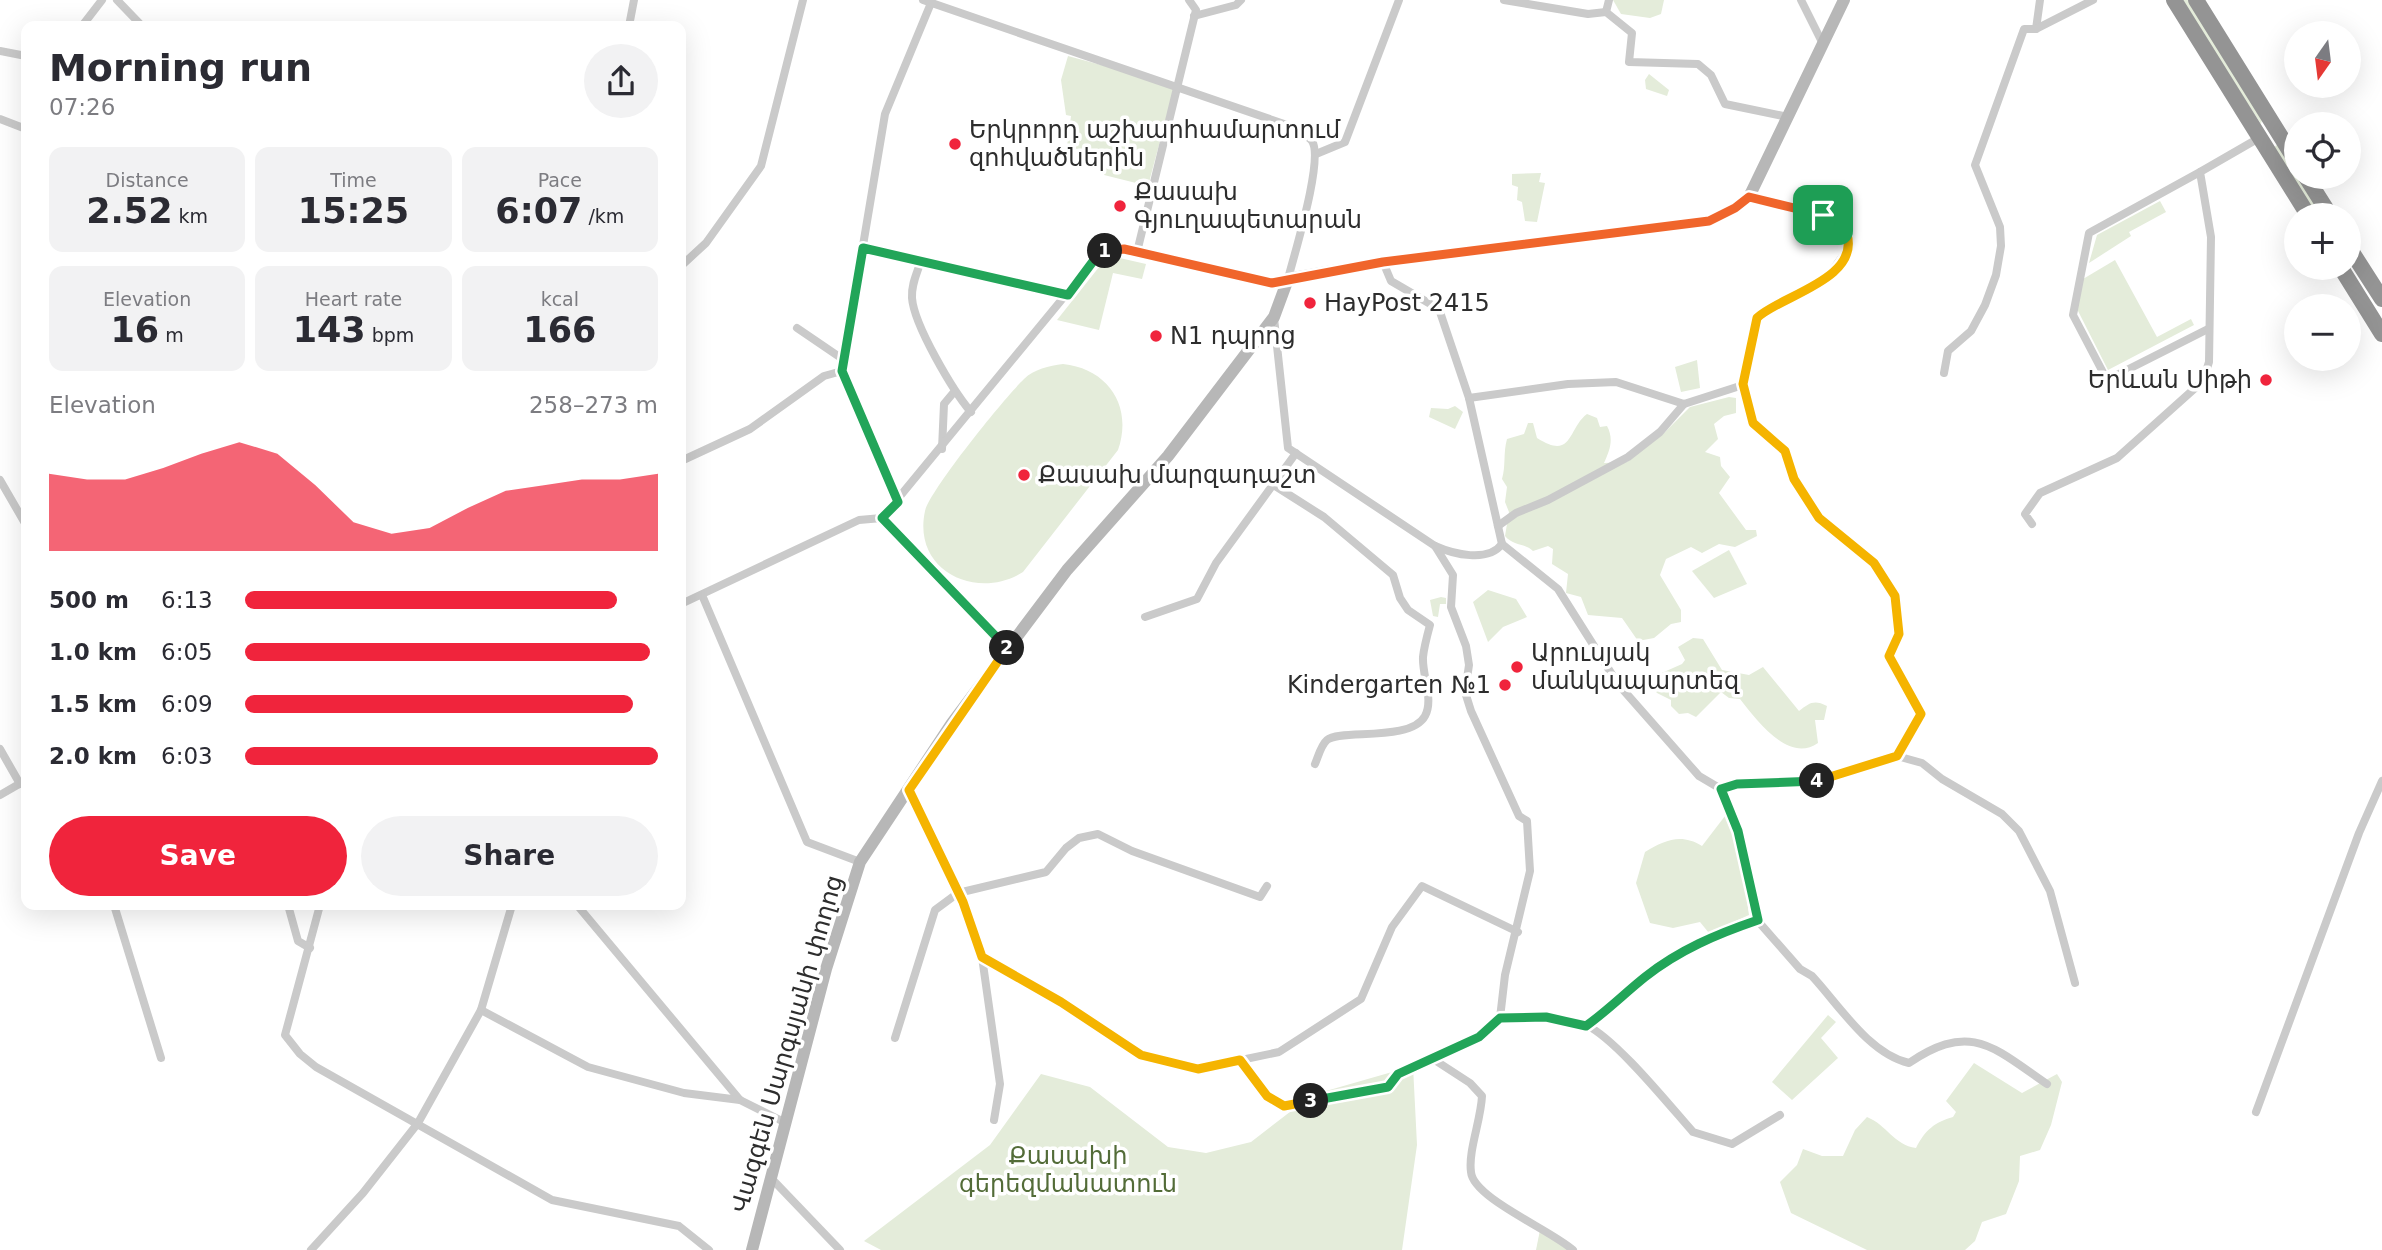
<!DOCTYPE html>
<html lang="en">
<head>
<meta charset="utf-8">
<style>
  :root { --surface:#fff; --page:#f2f2f3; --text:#2b2b33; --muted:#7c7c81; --accent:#f0243c }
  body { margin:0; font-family:"DejaVu Sans","Noto Sans Armenian",sans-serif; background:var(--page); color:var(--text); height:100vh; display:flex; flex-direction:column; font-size:26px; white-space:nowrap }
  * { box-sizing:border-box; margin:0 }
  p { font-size:23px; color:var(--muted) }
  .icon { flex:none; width:38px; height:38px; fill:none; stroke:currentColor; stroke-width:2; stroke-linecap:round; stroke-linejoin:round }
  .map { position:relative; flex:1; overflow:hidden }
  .sheet { position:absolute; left:21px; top:21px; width:665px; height:889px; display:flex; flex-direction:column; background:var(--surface); border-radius:14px; box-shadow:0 7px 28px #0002 }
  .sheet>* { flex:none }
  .needle { width:46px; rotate:194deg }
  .tools { position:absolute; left:2284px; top:21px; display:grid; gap:14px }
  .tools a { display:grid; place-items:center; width:77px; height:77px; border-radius:50%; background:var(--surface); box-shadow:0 7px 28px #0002; font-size:35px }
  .pin { position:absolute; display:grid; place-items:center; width:60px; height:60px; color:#fff; margin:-30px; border-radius:14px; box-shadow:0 4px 10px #0006 }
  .km { position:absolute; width:35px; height:35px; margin:-18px; border-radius:50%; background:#222; color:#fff; font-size:19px; line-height:35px; text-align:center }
  .round { display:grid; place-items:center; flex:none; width:74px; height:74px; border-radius:37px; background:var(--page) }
  .head { display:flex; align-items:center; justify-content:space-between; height:119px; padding:0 28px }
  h1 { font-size:38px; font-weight:700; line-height:52px }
  .figures { display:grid; grid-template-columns:repeat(3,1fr); gap:10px; height:119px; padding:7px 28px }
  .figures div { display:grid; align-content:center; border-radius:14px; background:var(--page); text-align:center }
  .figures b { font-size:35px; font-weight:700 }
  .figures small { font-size:19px; font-weight:400 }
  .figures p { font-size:19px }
  .chart { height:196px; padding:14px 28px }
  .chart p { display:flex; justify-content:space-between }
  .chart svg { width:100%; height:126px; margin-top:7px; fill:var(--accent); opacity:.7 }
  .cta { display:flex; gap:14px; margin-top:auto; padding:14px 28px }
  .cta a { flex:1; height:80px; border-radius:42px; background:var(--accent); color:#fff; font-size:28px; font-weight:700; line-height:80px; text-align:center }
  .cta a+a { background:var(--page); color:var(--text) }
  ul { padding:0 28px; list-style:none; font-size:23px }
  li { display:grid; grid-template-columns:112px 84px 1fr; align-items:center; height:52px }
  li i { height:18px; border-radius:9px; background:var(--accent) }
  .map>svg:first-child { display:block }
  .green { fill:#e4ecda }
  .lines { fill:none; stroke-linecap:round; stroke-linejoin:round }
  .street { stroke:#cacaca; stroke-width:8 }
  .secondary { stroke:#b7b7b7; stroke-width:12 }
  .highway { stroke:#949494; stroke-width:16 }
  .split-1-casing { stroke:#fff; stroke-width:14 }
  .split-2-casing { stroke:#fff; stroke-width:14 }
  .split-3-casing { stroke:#fff; stroke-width:14 }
  .split-4-casing { stroke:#fff; stroke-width:14 }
  .split-5-casing { stroke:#fff; stroke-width:14 }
  .split-1 { stroke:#f0652b; stroke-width:9 }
  .split-2 { stroke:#22a559; stroke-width:9 }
  .split-3 { stroke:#f5b400; stroke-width:9 }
  .split-4 { stroke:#22a559; stroke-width:9 }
  .split-5 { stroke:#f5b400; stroke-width:9 }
  .poi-dot { fill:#f0243c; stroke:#fff; stroke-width:2.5 }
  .labels { text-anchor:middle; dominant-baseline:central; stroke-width:7; stroke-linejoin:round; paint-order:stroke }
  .poi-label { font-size:24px; fill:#2d2d2d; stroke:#fff; text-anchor:start }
  .street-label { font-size:24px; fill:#2d2d2d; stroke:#fff }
  .park-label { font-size:24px; fill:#536c38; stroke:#fff }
</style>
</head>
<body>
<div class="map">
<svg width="2382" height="1250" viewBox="0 0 2382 1250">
  <rect width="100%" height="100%" fill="#fff"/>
  <g class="green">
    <path d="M1613,0H1664L1661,14L1650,18L1621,14Z"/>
    <path d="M2180,0H2188L2262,120L2261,124Z"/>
    <path d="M1068,56L1175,85L1148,186L1104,175L1108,158L1067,146L1071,116L1066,115L1061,80Z"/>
    <path d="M1649,74L1669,90L1667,96L1646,89L1645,80Z"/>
    <path d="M2278,144L2323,215H2314L2272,149Z"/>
    <path d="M1541,173L1539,182L1545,183L1537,222L1525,221L1522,202L1517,200L1518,187L1512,185V174Z"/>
    <path d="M2160,201L2166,212L2129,232L2131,236L2089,263L2097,235Z"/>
    <path d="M1111,256L1146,264L1142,279L1113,273L1099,330L1057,320L1103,262Z"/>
    <path d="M2115,260L2157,337L2191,319L2194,325L2108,370L2077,309L2083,279Z"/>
    <path d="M1697,360L1700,388L1681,392L1675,367Z"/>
    <path d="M1063,364C1109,369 1133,407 1118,450L1023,572C977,601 912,571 925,511C930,490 1005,397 1024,379C1034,369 1049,366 1063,364Z"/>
    <path d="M1729,397L1736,398V413L1724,416L1714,424L1718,439L1705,452L1720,457L1721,466L1730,477L1719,493L1746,530H1756L1757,536L1735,547L1719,544L1702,553L1691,547L1666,559L1660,575L1681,610V622L1671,624L1654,638L1638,641L1622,618L1588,615L1581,597L1566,593L1568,574L1552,564L1553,549L1548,546L1533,551C1525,543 1513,546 1505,536L1509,512L1505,502L1507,487L1502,479C1506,466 1503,453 1507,439L1524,434L1528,423H1533L1537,438C1573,461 1568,428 1587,414L1597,418L1600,427L1607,426C1614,439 1610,450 1604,463L1627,462L1665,432L1690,407Z"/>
    <path d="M1455,406L1463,412L1455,429L1429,417L1431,408L1448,409Z"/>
    <path d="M1729,550L1747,584L1714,598L1692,571Z"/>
    <path d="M1488,590L1516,599L1527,617L1503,627L1488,642L1473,602Z"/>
    <path d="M1441,597L1446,598V604H1440L1438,617L1433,616L1430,600Z"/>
    <path d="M1693,638L1703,639L1722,670L1749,675L1763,667L1799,711C1809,703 1814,699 1827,706L1824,720H1815L1818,743C1788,764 1756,719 1740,699L1729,698L1721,692L1696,717L1688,713L1679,714L1671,706V700L1657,693L1646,680L1682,664L1685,660L1678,647Z"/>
    <path d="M1725,816C1742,830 1746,893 1749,915L1709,933L1700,922L1673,928L1650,923L1636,883L1645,852C1665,840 1681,833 1702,846Z"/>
    <path d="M1828,1015L1836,1022L1821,1038L1838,1058L1792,1100L1772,1082Z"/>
    <path d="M1974,1063L2022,1093L2057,1074L2062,1082L2051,1125L2040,1150L2020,1156L2019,1181L2006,1214L1982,1222L1975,1241L1965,1250H1867L1791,1213L1780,1182L1797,1165L1803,1149L1822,1156H1843L1855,1130L1867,1117C1887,1125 1894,1145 1916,1148C1925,1130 1935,1122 1953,1117L1956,1112L1946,1101Z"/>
    <path d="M1413,1066L1417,1145L1402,1250H881L864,1241L990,1145L1041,1074L1090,1087L1168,1147L1206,1153L1251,1142L1312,1095Z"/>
    <path d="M1540,1230L1568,1250H1536Z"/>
  </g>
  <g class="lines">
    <g class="street">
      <path d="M117,0L142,26"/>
      <path d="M1504,0L1588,14L1606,12L1632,33L1629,62L1698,64L1711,75L1725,104L1788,117"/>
      <path d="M1801,0L1823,44"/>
      <path d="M1606,12L1609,0"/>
      <path d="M1194,16L1236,5L1241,0"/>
      <path d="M82,26L102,0"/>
      <path d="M629,26L634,0"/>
      <path d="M2036,29L2040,0"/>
      <path d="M0,51L26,56"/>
      <path d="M0,119L26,129"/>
      <path d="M1316,154L1345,142L1399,0"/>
      <path d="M2200,172L2089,233L2073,315L2107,380L2208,329"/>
      <path d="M863,248L1068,295"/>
      <path d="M1137,252L1196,10L1189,0"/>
      <path d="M921,261C917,273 911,285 912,298C914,325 953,391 971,412"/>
      <path d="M1383,262L1391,281L1439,309L1469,398L1502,544"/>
      <path d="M681,266L706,243L761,166L803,0"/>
      <path d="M1274,318L1288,448L1435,546C1453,554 1488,563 1502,544"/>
      <path d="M797,328L844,360"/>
      <path d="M842,371L885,114L931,3"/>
      <path d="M842,371L898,502"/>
      <path d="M1944,373L1948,351L1971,331L1985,305L1996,275L2001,246L2000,227L1975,165L2024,29H2036L2093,0"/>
      <path d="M1469,398L1568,384L1616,382L1684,404L1743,385L1757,318L1826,279L1845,253L1848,237L1845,228L1834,218L1749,197"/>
      <path d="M942,449L944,404L954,392"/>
      <path d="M681,461L750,429L824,376L842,371"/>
      <path d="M0,480L26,525"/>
      <path d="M1272,484L1324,517L1393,575L1400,598L1408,610L1430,625C1427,636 1424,647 1423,657C1422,676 1434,699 1425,716C1411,742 1340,729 1327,740C1321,745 1318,757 1315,764"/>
      <path d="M882,518L1008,650"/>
      <path d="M2032,524L2025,514L2040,493L2117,458L2203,381L2209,362L2211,237L2200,172L2259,138"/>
      <path d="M1498,526L1516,513L1548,500L1628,457L1660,432L1684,404"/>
      <path d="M1502,544L1558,589L1618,684L1699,776L1721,789"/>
      <path d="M1435,546L1453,575L1451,607L1466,646L1469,665L1465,692L1471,711L1519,816L1527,821L1530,871L1505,975L1500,1018"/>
      <path d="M702,595L807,842L860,862"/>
      <path d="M681,604L859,520L882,518L1101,252L1112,248L1124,249L1272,283L1288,279C1294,255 1324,159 1312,141C1307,135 1296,130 1290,126L923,0"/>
      <path d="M1145,617L1197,599L1216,563L1296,453"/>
      <path d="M0,749L20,784"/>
      <path d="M1897,756L1922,763L1942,779L2002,814L2019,831L2050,891L2075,983"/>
      <path d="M1721,789L1737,784L1827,780L1897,756L1921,714L1889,656L1899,633L1895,596L1874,563L1819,518L1806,500L1794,479L1785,451L1753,423L1743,385"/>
      <path d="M909,790L963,902L982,957L1000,1084L994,1120"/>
      <path d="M0,795L26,780"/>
      <path d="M114,905L161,1058"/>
      <path d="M288,905L298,941L310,948"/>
      <path d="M320,905L285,1035L300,1054L316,1067L552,1200L679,1226L709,1250"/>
      <path d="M577,905L740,1100L786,1123"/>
      <path d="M1757,920L1800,969L1812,976C1839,1005 1869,1054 1909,1063C1971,1021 1993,1047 2047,1084"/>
      <path d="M982,957L1061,1002L1141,1055L1198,1069L1279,1052L1361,999L1392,927L1422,886L1518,932"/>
      <path d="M481,1010L588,1067L684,1093L740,1100"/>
      <path d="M1586,1026C1607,1011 1625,993 1645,977C1679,950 1717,934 1757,920L1738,831L1721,789"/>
      <path d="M895,1038L935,910L958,893L1046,872L1066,848L1079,838L1098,834L1132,851L1260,897L1267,886"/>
      <path d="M1430,1057L1470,1083L1482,1096C1481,1120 1468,1151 1471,1172C1473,1198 1551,1230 1573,1250"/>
      <path d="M1240,1060L1267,1095L1284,1106L1388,1087L1398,1074L1479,1036L1500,1018C1527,1018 1560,1014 1586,1025C1616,1039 1669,1105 1693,1132L1732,1144L1780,1115"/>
      <path d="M2256,1112L2359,833L2382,781"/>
      <path d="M771,1178L840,1250"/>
      <path d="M311,1250L363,1193L418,1123L481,1010L512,905"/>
    </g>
    <path class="secondary" d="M752,1250L826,969L860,862L952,723L1067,570L1168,456L1274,317L1288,279L1383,262L1709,221L1736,208L1749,197L1844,0"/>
    <g class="highway">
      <path d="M2174,0L2308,215"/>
      <path d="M2196,0L2296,161"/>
      <path d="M2306,177L2330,215"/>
      <path d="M2348,246L2382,299"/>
      <path d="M2341,268L2382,334"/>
    </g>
  </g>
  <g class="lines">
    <g class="split-1-casing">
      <path id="split-1" d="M1105,251L1124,249L1272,283L1383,262L1709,221L1735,208L1749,197L1823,215"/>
    </g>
    <g class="split-2-casing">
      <path id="split-2" d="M1007,648L882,518L898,502L842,371L863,248L1068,295L1094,260L1105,251"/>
    </g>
    <g class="split-3-casing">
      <path id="split-3" d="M1007,648L909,790L963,902L982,957L1061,1002L1141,1055L1198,1069L1240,1060L1267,1096L1284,1106L1311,1101"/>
    </g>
    <g class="split-4-casing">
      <path id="split-4" d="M1311,1101L1388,1087L1398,1074L1479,1037L1500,1018L1546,1017L1586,1026C1607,1011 1625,993 1645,977C1679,950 1717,934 1758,920L1738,831L1721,789L1737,784L1817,781"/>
    </g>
    <g class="split-5-casing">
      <path id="split-5" d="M1817,781L1897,756L1921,714L1889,656L1899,634L1895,596L1874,563L1819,518L1794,479L1785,451L1753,423L1743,384L1757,318C1779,296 1860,280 1847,234C1844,222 1833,218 1823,215"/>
    </g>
    <use href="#split-1" class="split-1"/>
    <use href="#split-2" class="split-2"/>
    <use href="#split-3" class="split-3"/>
    <use href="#split-4" class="split-4"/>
    <use href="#split-5" class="split-5"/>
  </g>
  <g class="poi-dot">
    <circle cx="955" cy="144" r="7"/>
    <circle cx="1120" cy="206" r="7"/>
    <circle cx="1310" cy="303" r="7"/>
    <circle cx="1156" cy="336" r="7"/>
    <circle cx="2266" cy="380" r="7"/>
    <circle cx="1024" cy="475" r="7"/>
    <circle cx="1517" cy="667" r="7"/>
    <circle cx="1505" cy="685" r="7"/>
  </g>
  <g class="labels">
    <g class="poi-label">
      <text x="969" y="130">Երկրորդ աշխարհամարտում<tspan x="969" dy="28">զոհվածներին</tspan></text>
      <text x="1134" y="192">Քասախ<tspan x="1134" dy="28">Գյուղապետարան</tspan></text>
      <text x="1324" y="303">HayPost 2415</text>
      <text x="1170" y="336">N1 դպրոց</text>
      <text x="2252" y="380" text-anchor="end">Երևան Սիթի</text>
      <text x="1038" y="475">Քասախ մարզադաշտ</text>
      <text x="1531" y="653">Արուսյակ<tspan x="1531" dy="28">մանկապարտեզ</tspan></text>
      <text x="1491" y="685" text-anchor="end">Kindergarten №1</text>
    </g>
    <g class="street-label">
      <text transform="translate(787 1044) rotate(-74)">Վազգեն Սարգսյանի փողոց</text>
    </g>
    <g class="park-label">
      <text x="1068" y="1156">Քասախի<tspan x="1068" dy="28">գերեզմանատուն</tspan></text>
    </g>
  </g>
</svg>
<div class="tools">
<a><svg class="needle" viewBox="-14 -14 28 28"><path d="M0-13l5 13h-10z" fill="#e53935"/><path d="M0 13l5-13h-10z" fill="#7c7c81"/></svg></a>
<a><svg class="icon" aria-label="locate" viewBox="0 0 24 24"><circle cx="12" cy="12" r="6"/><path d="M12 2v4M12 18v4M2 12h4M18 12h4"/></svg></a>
<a>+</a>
<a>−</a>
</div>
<div class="pin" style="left:1823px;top:215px;background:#1e9e55"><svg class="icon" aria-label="arrive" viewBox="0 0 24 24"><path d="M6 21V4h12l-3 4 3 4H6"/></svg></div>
<b class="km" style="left:1105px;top:251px">1</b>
<b class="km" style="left:1007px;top:648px">2</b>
<b class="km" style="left:1311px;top:1101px">3</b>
<b class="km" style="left:1817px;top:781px">4</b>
<section class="sheet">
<div class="head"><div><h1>Morning run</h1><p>07:26</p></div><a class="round"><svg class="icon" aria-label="share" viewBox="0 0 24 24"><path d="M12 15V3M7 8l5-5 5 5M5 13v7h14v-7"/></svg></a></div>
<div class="figures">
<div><p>Distance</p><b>2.52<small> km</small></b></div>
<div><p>Time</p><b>15:25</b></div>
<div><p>Pace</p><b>6:07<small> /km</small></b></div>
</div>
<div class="figures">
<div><p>Elevation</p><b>16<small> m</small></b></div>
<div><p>Heart rate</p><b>143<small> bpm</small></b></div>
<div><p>kcal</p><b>166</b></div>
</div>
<div class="chart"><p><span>Elevation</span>258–273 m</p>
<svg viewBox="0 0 160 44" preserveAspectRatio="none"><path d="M0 44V17L10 19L20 19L30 15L40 10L50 6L60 10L70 21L80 34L90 38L100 36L110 29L120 23L130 21L140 19L150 19L160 17V44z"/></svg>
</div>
<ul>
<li><b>500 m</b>6:13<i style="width:90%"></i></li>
<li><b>1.0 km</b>6:05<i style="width:98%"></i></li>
<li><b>1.5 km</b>6:09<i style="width:94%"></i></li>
<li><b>2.0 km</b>6:03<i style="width:100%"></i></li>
</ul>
<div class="cta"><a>Save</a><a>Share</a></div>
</section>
</div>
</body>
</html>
